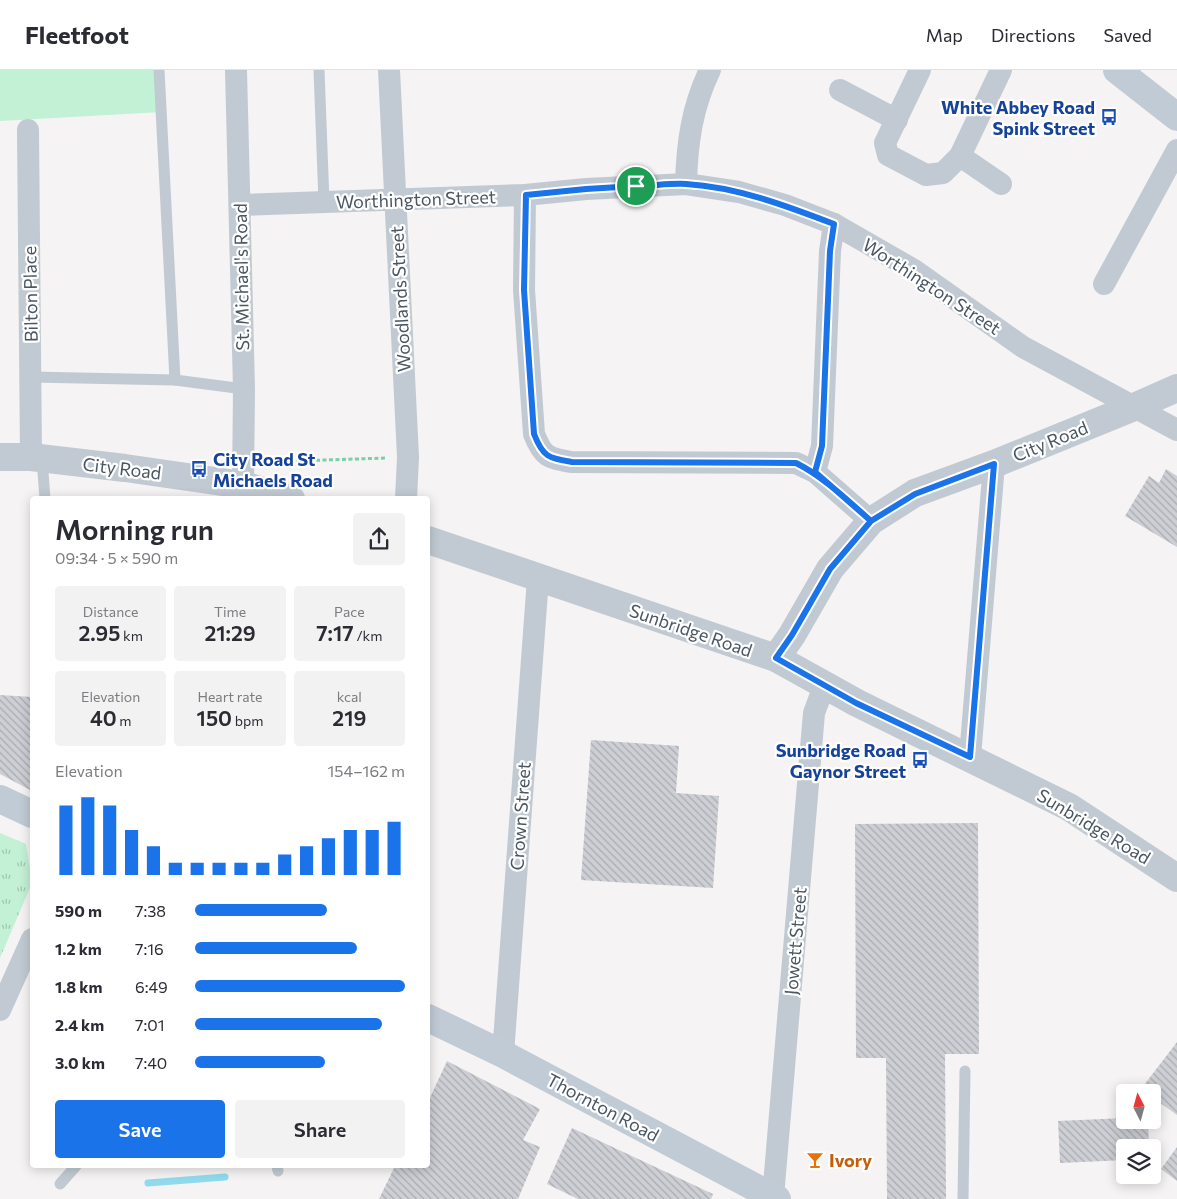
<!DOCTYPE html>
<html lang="en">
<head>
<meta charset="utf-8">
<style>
  :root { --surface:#fff; --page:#f2f2f3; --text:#2b2b33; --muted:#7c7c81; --line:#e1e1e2; --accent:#1a73e8 }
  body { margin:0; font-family:Commissioner,sans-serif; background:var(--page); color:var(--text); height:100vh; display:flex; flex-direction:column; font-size:19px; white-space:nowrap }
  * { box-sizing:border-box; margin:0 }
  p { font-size:16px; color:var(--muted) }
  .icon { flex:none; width:28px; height:28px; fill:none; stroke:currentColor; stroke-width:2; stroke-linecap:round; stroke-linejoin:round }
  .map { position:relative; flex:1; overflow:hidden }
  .sheet { position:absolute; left:30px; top:426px; width:400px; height:672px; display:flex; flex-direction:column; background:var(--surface); border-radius:5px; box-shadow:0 2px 12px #0003 }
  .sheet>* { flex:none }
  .needle { width:32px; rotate:354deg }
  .fabs { position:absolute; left:1116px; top:1014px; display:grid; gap:10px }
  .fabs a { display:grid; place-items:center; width:45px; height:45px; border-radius:5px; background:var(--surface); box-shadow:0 2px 12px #0003; font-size:25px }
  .pin { position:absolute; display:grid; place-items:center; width:42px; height:42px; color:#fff; margin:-21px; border:2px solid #fff; border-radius:50%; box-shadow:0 1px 5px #0007 }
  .round { display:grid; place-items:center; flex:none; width:52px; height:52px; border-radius:5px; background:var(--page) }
  .headline { display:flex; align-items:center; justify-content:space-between; height:85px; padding:0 25px }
  h1 { font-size:28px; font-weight:600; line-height:38px }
  .figures { display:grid; grid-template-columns:repeat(3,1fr); gap:8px; height:85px; padding:5px 25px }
  .figures div { display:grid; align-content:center; border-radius:5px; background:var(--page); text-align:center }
  .figures b { font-size:21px; font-weight:600 }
  .figures small { font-size:14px; font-weight:400 }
  .figures p { font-size:14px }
  .chart { height:140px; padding:10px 25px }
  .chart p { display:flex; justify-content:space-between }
  .chart svg { width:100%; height:90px; margin-top:5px; stroke:var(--accent); stroke-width:6 }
  .button { display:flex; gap:10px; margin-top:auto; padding:10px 25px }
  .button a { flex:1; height:58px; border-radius:5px; background:var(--accent); color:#fff; font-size:20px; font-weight:600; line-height:58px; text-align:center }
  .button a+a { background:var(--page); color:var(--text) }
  ul { padding:0 25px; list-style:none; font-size:16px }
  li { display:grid; grid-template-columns:80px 60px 1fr; align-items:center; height:38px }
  li i { height:12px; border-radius:6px; background:var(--accent) }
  header { display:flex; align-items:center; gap:30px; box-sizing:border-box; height:70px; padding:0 25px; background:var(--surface); border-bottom:1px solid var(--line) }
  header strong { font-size:24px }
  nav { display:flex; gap:28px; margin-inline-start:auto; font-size:18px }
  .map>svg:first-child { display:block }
  .grass { fill:url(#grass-tufts) }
  .park { fill:#c3f1d5 }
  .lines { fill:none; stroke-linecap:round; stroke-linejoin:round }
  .stream { stroke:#90daee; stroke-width:7 }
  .building { fill:url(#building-back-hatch) }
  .path { stroke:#7ad0a6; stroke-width:3; stroke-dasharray:4 2.5; stroke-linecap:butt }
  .service { stroke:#c1cad2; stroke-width:11 }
  .minor { stroke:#c1cad2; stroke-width:22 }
  .tertiary { stroke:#c1cad2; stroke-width:28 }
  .secondary { stroke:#c1cbd6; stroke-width:28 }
  .route-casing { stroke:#fff; stroke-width:10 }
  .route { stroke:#1a73e8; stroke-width:6 }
  .labels { text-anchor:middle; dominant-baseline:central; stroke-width:4.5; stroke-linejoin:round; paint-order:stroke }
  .transit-label { font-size:18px; font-weight:bold; fill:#164399; stroke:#fff; text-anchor:end }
  .street-label { font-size:18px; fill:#4a5661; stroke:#fff }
  .food-label { font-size:18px; font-weight:bold; fill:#c56008; stroke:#fff; text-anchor:start }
</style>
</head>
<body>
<header>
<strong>Fleetfoot</strong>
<nav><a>Map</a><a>Directions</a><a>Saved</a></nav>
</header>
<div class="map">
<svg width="1177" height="1129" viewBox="0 0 1177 1129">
  <defs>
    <pattern id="grass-tufts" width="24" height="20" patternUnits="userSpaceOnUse" patternTransform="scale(1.25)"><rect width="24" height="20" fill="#c3f1d5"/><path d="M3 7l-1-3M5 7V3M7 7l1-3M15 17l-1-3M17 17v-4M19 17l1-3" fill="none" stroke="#a0c6b0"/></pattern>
    <pattern id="building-back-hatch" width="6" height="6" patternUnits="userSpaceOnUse" patternTransform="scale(1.25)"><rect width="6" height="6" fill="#cdcfd5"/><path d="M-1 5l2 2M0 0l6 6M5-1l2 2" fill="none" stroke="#a8abb0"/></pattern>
  </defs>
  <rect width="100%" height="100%" fill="#f5f3f3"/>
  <path class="grass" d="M0,763L26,774L32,813L0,888Z"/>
  <path class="park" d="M0,0H159L161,42L0,51Z"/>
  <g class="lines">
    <path class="stream" d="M148,1113L225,1107"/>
  </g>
  <g class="building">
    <path d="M1166,399L1177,406V477L1125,446L1149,406L1159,413Z"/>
    <path d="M0,625L32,627V721L0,704Z"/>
    <path d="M591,670L679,676L676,723L719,726L713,818L581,810Z"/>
    <path d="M978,753L979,984H945L946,1129H887L886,988H856L855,754Z"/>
    <path d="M1177,972V1045L1152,1027V1022H1147L1141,1019Z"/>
    <path d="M447,991L540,1039L523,1070L540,1077L518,1129H379L395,1096H428V1032Z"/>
    <path d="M1125,1048V1050H1148L1149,1078H1125V1090L1060,1093L1058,1051Z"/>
    <path d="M572,1058L713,1124L711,1129H578L547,1114Z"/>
    <path d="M1177,1077V1111L1161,1099Z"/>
  </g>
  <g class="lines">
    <path class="path" d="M264,392L386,388"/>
    <g class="service">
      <path d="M159,0L175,310"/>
      <path d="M319,0L324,132"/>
      <path d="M32,307L175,310L244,319"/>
      <path d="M42,389L45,429"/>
      <path d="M277,1096L278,1101"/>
      <path d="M60,1114L76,1096"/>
      <path d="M963,1129L965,1001"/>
    </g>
    <g class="minor">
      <path d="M236,0L244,319L243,415L237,429"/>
      <path d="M389,0L408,387L406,429"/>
      <path d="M920,0L885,73L888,85L926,105L943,103L960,86L1001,0"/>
      <path d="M840,20L897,50"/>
      <path d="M28,60L31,387"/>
      <path d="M960,86L1001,114"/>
      <path d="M686,114C687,73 692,37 710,0"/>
      <path d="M525,125L524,220L534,364C543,387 548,388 571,392L796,393L815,402L871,451"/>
      <path d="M240,135L525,125L586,119L686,114L739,122L785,135L834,154L914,200L1023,277L1177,360"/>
      <path d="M1104,214L1177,80"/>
      <path d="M815,402L822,376L830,181L834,154"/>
      <path d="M970,687L994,394"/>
      <path d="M0,940L32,869"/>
      <path d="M503,984L538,508"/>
      <path d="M773,1127L814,643L824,616"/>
    </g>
    <g class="tertiary">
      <path d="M0,387H31L125,398L243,415L291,429"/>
      <path d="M428,470L776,588L857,633L1069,737L1177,808"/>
      <path d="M776,588L792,565L830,499L871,451L915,423L994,394L1134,337L1177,318"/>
    </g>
    <g class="secondary">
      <path d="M1117,0L1177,47"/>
      <path d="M0,729L32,744"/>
      <path d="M428,948L503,984L777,1129"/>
    </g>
  </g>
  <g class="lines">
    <g class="route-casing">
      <path id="route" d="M636,116C652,116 670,113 686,114C737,117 787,136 834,154L830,181L822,376L815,402L871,451L830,499L792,565L776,588L856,633L970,687L994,394L915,424L871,451C847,430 824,407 796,393L572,392C548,388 543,387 534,364L524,220L526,125L586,119L636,116"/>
    </g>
    <use href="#route" class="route"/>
  </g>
  <defs>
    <g id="bus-bare" transform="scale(1.35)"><path d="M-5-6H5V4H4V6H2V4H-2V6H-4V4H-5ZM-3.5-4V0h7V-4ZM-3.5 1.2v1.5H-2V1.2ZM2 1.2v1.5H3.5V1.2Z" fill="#1a4fb4" stroke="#fff" stroke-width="2.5" paint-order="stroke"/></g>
    <g id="bar-bare" transform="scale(1.35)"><path d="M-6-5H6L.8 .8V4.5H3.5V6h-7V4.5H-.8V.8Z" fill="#e8710a" stroke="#fff" stroke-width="2.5" paint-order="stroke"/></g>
  </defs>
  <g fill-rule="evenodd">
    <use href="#bus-bare" x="1109" y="47"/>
    <use href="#bus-bare" x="199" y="399"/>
    <use href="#bus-bare" x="920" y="690"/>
    <use href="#bar-bare" x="815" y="1090"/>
  </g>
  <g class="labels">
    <g class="transit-label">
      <text x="1095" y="37">White Abbey Road<tspan x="1095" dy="21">Spink Street</tspan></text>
      <text x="213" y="389" text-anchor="start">City Road St<tspan x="213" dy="21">Michaels Road</tspan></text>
      <text x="906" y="680">Sunbridge Road<tspan x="906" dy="21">Gaynor Street</tspan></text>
    </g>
    <g class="street-label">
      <text transform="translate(416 129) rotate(-2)">Worthington Street</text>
      <text transform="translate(241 207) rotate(-91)">St. Michael's Road</text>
      <text transform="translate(932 216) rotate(33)">Worthington Street</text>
      <text transform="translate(30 224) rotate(-91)">Bilton Place</text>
      <text transform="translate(400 229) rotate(-93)">Woodlands Street</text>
      <text transform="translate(1050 371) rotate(-22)">City Road</text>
      <text transform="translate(122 398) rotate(7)">City Road</text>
      <text transform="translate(691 560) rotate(19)">Sunbridge Road</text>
      <text transform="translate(520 746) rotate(-86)">Crown Street</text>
      <text transform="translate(1094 756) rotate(31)">Sunbridge Road</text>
      <text transform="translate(795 871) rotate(-85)">Jowett Street</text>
      <text transform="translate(603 1037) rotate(28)">Thornton Road</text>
    </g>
    <g class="food-label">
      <text x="829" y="1090">Ivory</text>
    </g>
  </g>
</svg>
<div class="fabs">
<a><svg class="needle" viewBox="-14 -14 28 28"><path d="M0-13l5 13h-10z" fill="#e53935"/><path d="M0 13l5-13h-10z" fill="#7c7c81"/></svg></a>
<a><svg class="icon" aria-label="layers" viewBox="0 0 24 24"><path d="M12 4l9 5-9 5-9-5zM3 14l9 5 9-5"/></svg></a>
</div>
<div class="pin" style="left:636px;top:116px;background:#1e9e55"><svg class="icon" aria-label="arrive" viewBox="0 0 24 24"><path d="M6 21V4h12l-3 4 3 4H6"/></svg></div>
<section class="sheet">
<div class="headline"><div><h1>Morning run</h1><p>09:34 · 5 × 590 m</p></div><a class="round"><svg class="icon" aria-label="share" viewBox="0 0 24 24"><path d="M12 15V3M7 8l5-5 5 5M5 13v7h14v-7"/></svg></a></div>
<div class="figures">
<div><p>Distance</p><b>2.95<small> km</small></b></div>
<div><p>Time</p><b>21:29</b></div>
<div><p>Pace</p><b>7:17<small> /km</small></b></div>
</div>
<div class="figures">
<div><p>Elevation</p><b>40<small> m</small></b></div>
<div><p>Heart rate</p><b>150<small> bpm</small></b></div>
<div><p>kcal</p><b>219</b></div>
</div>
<div class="chart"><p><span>Elevation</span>154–162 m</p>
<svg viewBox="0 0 160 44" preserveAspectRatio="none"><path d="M5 44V10M15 44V6M25 44V10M35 44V22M45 44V30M55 44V38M65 44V38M75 44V38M85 44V38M95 44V38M105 44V34M115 44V30M125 44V26M135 44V22M145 44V22M155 44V18"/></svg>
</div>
<ul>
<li><b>590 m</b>7:38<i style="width:63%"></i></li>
<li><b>1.2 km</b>7:16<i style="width:77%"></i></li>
<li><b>1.8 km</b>6:49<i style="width:100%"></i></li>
<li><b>2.4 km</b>7:01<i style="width:89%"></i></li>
<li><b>3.0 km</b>7:40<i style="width:62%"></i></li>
</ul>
<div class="button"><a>Save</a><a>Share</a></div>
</section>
</div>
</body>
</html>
